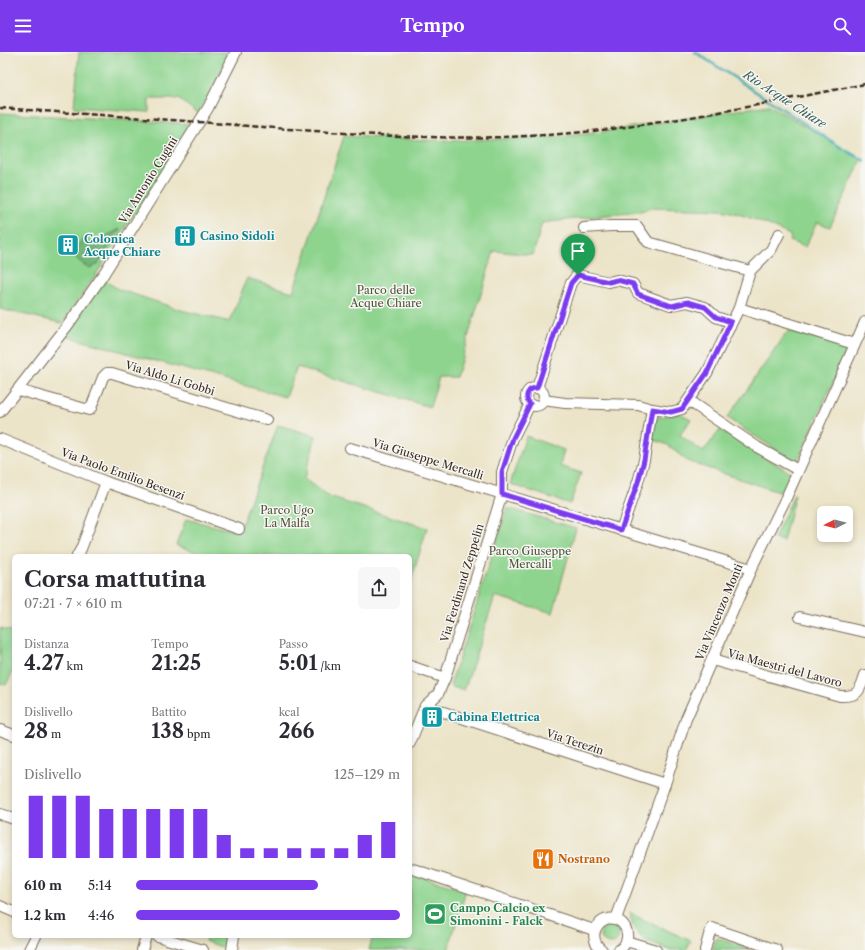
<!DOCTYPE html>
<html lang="it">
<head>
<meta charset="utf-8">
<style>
  :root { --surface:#fff; --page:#f7f7f7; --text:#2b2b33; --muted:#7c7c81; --accent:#7c3aed }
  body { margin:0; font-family:"Libre Caslon Text",serif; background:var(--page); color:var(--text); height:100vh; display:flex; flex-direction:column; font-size:15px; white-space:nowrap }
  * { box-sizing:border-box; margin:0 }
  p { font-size:13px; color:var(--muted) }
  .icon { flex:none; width:22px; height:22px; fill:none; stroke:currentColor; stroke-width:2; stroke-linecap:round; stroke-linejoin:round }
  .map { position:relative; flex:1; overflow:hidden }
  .sheet { position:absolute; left:12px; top:502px; width:400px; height:384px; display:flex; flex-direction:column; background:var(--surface); border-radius:6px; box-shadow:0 2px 6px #0003 }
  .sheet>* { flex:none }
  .needle { width:26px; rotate:264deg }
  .controls { position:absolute; left:817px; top:454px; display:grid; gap:8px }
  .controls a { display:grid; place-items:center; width:36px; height:36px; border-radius:6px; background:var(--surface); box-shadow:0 2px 6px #0003; font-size:20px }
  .pin { position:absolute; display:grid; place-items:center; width:34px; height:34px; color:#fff; margin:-41px -17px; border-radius:50% 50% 50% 0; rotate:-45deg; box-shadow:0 0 4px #0007 }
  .pin .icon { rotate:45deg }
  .round { display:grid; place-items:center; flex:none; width:42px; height:42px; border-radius:6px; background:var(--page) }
  .overview { display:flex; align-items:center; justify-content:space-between; height:68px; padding:0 12px }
  h1 { font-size:22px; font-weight:700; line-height:30px }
  .metrics { display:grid; grid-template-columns:repeat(3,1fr); gap:6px; height:68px; padding:4px 12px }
  .metrics div { display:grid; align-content:center }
  .metrics b { font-size:20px; font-weight:700 }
  .metrics small { font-size:11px; font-weight:400 }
  .metrics p { font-size:11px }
  .chart { height:112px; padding:8px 12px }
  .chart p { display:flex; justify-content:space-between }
  .chart svg { width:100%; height:72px; margin-top:4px; stroke:var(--accent); stroke-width:6 }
  ul { padding:0 12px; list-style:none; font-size:13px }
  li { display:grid; grid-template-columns:64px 48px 1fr; align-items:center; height:30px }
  li i { height:10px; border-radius:5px; background:var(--accent) }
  header { display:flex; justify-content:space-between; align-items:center; height:52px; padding:0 12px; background:var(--accent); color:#fff; font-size:18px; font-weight:700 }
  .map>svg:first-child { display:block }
  .green { fill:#8ed48e; stroke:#647f56 }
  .forest { fill:#72b679; stroke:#56704c }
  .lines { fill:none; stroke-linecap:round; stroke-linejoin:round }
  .stream { stroke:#38abb2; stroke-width:2.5 }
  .minor-casing { stroke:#796b5a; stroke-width:12 }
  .minor { stroke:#fff; stroke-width:10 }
  .rail { stroke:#3b2a1e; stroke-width:2.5; stroke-dasharray:6 3; stroke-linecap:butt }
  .route-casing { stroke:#fff; stroke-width:8 }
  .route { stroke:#7c3aed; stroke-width:5 }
  .labels { text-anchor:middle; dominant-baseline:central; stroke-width:3; stroke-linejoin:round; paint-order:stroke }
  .street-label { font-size:11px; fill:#3b2a1e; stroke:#f6f6f2 }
  .culture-label { font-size:11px; font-weight:bold; fill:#0d838f; stroke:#f6f6f2; text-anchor:start }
  .park-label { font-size:11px; fill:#50543a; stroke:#f6f6f2 }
  .food-label { font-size:11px; font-weight:bold; fill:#c56008; stroke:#f6f6f2; text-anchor:start }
  .leisure-label { font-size:11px; font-weight:bold; fill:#27864d; stroke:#f6f6f2; text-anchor:start }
  .water-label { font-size:12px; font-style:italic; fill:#3a5e59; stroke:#f6f6f2 }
</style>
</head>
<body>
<header><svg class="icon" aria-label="menu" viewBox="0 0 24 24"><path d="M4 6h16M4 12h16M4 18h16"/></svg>Tempo<svg class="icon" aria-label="search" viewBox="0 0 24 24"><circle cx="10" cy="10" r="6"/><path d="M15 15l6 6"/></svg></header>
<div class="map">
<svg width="865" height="898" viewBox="0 0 865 898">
  <rect width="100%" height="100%" fill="#f6f6f2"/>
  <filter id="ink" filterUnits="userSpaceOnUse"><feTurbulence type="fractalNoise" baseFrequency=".025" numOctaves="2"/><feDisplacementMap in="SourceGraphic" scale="8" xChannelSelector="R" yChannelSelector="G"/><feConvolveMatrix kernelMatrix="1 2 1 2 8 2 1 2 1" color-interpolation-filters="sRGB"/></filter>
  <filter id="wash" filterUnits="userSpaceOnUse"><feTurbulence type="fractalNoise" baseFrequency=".012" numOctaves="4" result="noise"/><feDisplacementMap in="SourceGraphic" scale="16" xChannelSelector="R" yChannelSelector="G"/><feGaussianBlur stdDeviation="0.9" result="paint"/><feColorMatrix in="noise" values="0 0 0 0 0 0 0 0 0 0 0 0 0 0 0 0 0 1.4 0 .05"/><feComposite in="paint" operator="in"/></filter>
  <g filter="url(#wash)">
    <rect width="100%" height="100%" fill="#ece4c8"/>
    <g class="green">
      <path d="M79,0H231L215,32L198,61L178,47H149V60L74,55Z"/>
      <path d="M769,53L862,107L830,175L817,170L805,195L789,189L791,184C771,173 744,162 721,158L651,156L641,160L607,163L542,171L533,203L494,199L456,325H439L430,355L297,315L286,345L62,283L101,226L118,237L181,258L230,270L247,226L293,240L344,84L445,89L558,85L595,81Z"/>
      <path d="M0,61L192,72L136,162L133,163L97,221L63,270L66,272L0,257Z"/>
      <path d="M788,279L847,293L848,297L798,408L795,410L727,366Z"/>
      <path d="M679,361L691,367L680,383L703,400L720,378L752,398L790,420L791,422L782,443L781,441L687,409L668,393L652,387L656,366Z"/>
      <path d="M278,373L316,384L304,427L329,445L427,476L410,533V504H207L176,493L186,467L239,480Z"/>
      <path d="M526,384L564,398L560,414L581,421L570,452L510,432Z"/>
      <path d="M794,443H795L783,489L774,487Z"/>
      <path d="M507,456L576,476L553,561L495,544L464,639L450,634Z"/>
      <path d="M0,576L14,580V617L6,633L0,631Z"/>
      <path d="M410,821L466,839L448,898H369L373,884H410Z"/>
      <path d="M629,861L691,889L686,898H669L645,889L634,877Z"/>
      <circle cx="610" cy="883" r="9"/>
      <path d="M207,884H227L224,896L205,889Z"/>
      <path d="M717,886L751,898H712Z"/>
    </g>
    <path class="forest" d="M120,177L97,213L89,216L79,209L74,203L83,187L91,192Z"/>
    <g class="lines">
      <path class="stream" d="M695,0L842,96L865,109"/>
    </g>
  </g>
  <g filter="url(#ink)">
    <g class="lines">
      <g class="minor-casing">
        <g id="minor">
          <path d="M584,176L611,174H637L648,190L750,219L739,256L854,292"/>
          <path d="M750,219L771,198L779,182"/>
          <path d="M537,336L571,231L577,223L609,230L617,228L633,232L638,241L671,253L687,250L705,255L716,265L731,270"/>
          <circle cx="535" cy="345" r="9"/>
          <path d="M18,338L89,358L91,356L103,325L107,321H112L267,368"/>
          <path d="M543,348L565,351L638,353L652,357L671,360L682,357L707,321L739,256"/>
          <path d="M689,349L757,395L798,418"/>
          <path d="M0,360L68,273L101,226L208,56L236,0"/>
          <path d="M0,387L106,430L239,477"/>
          <path d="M350,396L751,517"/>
          <path d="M621,478L638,430L644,408L652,357"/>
          <path d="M77,504L81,497L106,430"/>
          <path d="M800,565L865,580"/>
          <path d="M712,608L840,644C858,645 860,639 865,623"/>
          <path d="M410,614L445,626"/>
          <path d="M425,654L438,642L445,626L502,442V420L513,386L530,352"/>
          <path d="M0,678L14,683"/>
          <path d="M410,691L425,654L665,732"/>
          <path d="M0,762L14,767"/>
          <path d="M410,816L594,878"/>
          <path d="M0,854L14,860"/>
          <path d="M616,867L665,732L686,667L751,517L786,446L865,270"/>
          <path d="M157,884L203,898"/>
          <path d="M626,889L656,898"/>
          <path d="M29,898L36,884"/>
          <path d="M142,898L146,884"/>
          <path d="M232,898L234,884"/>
          <path d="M602,898C582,882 605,856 622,871C625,874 627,878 627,882C628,889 625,894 619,898"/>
          <path d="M705,898L709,883L712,876L777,898"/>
        </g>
      </g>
      <use href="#minor" class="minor"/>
      <path class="rail" d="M0,56C83,62 166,67 249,74C342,81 435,89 528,84C641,79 754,53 865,32"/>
    </g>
  </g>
  <g class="lines" filter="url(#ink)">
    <g class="route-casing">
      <path id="route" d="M578,223L609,230L617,228L633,232L638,242L672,254L688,250L705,255L716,265L731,270L707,321L682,357L671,360L652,357L644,408L638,430L621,478L502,442V420L513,386L530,352C524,345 527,336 537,336L571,231Z"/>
    </g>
    <use href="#route" class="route"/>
  </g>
  <defs>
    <g id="building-square" transform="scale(1.15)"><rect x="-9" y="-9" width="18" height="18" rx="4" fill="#0f9aa8" stroke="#f6f6f2"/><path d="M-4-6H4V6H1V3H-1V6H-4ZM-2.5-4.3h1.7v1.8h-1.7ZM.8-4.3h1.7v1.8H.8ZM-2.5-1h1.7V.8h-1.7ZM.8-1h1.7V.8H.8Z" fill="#fff"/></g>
    <g id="restaurant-square" transform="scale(1.15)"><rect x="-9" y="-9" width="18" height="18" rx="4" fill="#e8710a" stroke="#f6f6f2"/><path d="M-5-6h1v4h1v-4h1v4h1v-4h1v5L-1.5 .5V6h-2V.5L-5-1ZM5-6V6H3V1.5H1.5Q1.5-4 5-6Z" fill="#fff"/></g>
    <g id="stadium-square" transform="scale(1.15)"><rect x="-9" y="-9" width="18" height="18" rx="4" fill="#2e9e5b" stroke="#f6f6f2"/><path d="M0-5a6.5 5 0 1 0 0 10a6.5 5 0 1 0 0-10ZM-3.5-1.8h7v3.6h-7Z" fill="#fff"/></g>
  </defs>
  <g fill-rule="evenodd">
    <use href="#building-square" x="185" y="184"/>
    <use href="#building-square" x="68" y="193"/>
    <use href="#building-square" x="432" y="665"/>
    <use href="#restaurant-square" x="543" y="807"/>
    <use href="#stadium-square" x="435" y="862"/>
  </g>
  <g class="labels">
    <g class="street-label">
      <text transform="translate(148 128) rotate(-58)">Via Antonio Cugini</text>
      <text transform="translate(170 326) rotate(17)">Via Aldo Li Gobbi</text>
      <text transform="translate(428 407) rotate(17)">Via Giuseppe Mercalli</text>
      <text transform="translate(123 422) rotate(20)">Via Paolo Emilio Besenzi</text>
      <text transform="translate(462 531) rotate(-73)">Via Ferdinand Zeppelin</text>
      <text transform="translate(719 560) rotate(-67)">Via Vincenzo Monti</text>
      <text transform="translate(785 616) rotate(15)">Via Maestri del Lavoro</text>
      <text transform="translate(575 690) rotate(18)">Via Terezin</text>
    </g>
    <g class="culture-label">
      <text x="200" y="184">Casino Sidoli</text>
      <text x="84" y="187">Colonica<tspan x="84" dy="13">Acque Chiare</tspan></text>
      <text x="448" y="665">Cabina Elettrica</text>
    </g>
    <g class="park-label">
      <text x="386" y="238">Parco delle<tspan x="386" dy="13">Acque Chiare</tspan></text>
      <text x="287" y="458">Parco Ugo<tspan x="287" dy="13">La Malfa</tspan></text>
      <text x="530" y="499">Parco Giuseppe<tspan x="530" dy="13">Mercalli</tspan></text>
    </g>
    <g class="food-label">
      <text x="558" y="807">Nostrano</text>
    </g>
    <g class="leisure-label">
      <text x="450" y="856">Campo Calcio ex<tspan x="450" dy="13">Simonini - Falck</tspan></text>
    </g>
    <g class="water-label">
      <text transform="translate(785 47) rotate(33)">Rio Acque Chiare</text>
    </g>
  </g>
</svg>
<div class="controls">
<a><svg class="needle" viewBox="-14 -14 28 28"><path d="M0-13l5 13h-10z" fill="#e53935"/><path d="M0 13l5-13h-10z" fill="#7c7c81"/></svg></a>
</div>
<div class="pin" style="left:578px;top:223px;background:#1e9e55"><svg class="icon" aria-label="arrive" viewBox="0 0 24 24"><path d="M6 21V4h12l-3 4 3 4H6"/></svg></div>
<section class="sheet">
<div class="overview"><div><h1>Corsa mattutina</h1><p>07:21 · 7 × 610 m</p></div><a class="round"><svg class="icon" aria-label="share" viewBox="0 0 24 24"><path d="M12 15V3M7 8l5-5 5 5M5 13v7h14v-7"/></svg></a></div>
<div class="metrics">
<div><p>Distanza</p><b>4.27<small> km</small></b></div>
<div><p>Tempo</p><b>21:25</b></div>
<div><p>Passo</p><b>5:01<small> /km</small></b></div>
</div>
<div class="metrics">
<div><p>Dislivello</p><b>28<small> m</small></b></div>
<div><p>Battito</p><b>138<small> bpm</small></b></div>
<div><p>kcal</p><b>266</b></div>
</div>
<div class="chart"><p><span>Dislivello</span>125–129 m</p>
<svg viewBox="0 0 160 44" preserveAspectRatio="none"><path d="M5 44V6M15 44V6M25 44V6M35 44V14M45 44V14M55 44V14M65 44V14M75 44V14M85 44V30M95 44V38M105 44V38M115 44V38M125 44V38M135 44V38M145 44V30M155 44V22"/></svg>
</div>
<ul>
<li><b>610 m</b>5:14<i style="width:69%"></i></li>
<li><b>1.2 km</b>4:46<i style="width:100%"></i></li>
</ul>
</section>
</div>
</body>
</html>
